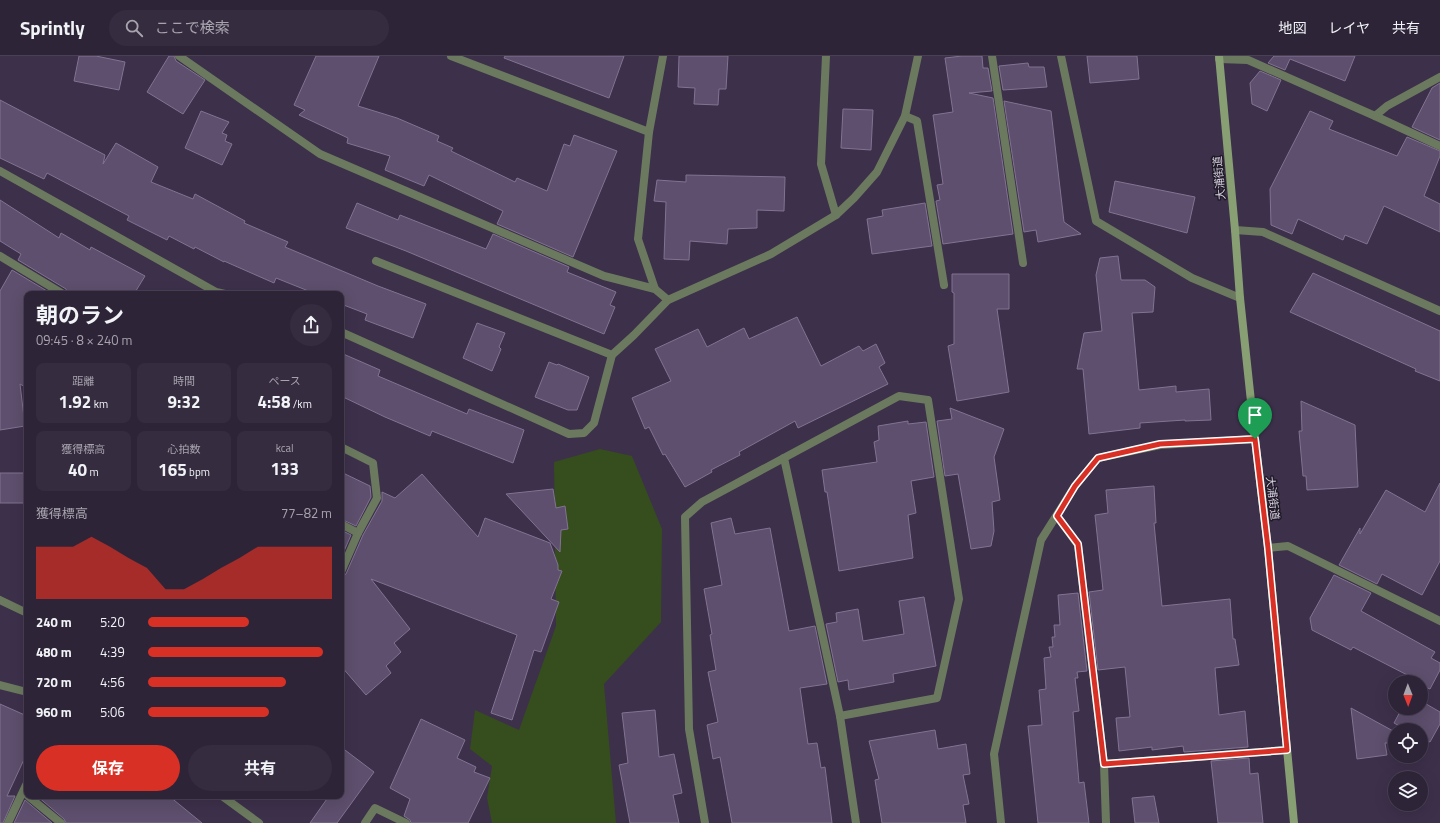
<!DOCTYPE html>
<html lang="ja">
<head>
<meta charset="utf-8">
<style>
  :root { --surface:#2e2438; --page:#362c40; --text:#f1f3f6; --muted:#a7a4ae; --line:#494153; --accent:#d93025 }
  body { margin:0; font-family:"Titillium Web","Noto Sans JP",sans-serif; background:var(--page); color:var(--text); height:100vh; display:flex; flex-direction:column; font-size:15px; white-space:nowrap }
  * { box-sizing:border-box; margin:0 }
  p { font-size:13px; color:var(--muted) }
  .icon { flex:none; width:22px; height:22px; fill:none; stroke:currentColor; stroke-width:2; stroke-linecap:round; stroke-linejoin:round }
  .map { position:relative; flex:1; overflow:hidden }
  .side { position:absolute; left:24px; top:235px; width:320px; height:508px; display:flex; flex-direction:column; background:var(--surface); border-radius:8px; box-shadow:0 4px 16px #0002,0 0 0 1px var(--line) }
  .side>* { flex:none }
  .needle { width:26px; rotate:179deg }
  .tools { position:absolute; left:1388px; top:619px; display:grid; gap:8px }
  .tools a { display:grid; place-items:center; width:40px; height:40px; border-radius:50%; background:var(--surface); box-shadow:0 4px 16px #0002,0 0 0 1px var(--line); font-size:20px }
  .pin { position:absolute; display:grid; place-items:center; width:34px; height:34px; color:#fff; margin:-41px -17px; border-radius:50% 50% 50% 0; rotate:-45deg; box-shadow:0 0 4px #0007 }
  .pin .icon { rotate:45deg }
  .round { display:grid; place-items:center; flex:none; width:42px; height:42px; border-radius:21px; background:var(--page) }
  .head { display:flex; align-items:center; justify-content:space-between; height:68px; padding:0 12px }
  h1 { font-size:22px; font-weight:700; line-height:30px }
  .stats { display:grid; grid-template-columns:repeat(3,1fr); gap:6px; height:68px; padding:4px 12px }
  .stats div { display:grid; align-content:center; border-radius:8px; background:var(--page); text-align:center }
  .stats b { font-size:17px; font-weight:700 }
  .stats small { font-size:11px; font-weight:400 }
  .stats p { font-size:11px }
  .chart { height:112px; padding:8px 12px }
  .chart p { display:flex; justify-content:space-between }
  .chart svg { width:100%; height:72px; margin-top:4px; fill:var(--accent); opacity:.7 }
  .cta { display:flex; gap:8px; margin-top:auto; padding:8px 12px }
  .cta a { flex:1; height:46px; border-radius:24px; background:var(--accent); color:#fff; font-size:16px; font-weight:700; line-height:46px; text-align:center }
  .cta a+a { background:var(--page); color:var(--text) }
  ul { padding:0 12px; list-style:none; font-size:13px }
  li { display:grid; grid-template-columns:64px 48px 1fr; align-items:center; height:30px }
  li i { height:10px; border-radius:5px; background:var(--accent) }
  header { display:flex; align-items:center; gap:24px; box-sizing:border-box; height:56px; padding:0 20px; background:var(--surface); border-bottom:1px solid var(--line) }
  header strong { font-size:19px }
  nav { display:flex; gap:22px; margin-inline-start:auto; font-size:14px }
  .search { width:280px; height:36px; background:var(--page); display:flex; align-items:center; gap:10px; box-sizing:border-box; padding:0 14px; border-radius:22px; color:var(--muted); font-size:15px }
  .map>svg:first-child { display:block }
  .green { fill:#364d1e }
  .building { fill:#5d4f6d; stroke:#817392 }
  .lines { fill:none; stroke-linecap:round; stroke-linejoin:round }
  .street { stroke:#6b7a5e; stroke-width:8 }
  .secondary { stroke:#879f73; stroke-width:8 }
  .route-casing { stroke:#fff; stroke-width:8 }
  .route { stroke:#d93025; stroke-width:5 }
  .labels { text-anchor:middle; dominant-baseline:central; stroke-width:3; stroke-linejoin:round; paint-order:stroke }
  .street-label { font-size:11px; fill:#d7d0e1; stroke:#211b28 }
</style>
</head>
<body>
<header>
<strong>Sprintly</strong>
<div class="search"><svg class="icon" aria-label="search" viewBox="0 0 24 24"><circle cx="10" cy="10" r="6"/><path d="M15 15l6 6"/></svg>ここで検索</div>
<nav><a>地図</a><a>レイヤ</a><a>共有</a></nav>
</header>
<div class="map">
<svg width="1440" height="767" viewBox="0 0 1440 767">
  <rect width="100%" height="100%" fill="#3d304b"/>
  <path class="green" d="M600,393L632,400L662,473L661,566L604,628L616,767H492L487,742L492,710L470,693L475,654L519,674L556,570L554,406Z"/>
  <g class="building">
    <path d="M79,0H96L125,6L119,34L74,25Z"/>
    <path d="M169,0H174L176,5L205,24L183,58L147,36Z"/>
    <path d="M316,0H379L358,50L397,62L439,80L437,85L453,92L451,95L515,126L517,122L547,135L564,88L570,90L574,79L617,95L573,201L497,168L503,155L429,119L424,130L385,114L390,100L347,87L348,82L299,59L305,54L294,49Z"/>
    <path d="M505,0H624L609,42L504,2Z"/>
    <path d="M679,0H728L726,33H719L718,49L694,48L695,32L678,31Z"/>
    <path d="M962,0H982L983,12H988L992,35L969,37L993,42L1013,178L943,188L936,145L940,144L937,129L943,128L933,59L953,56L945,2Z"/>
    <path d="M1087,0H1137L1139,23L1090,27Z"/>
    <path d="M1274,0H1355L1345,25L1290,3L1285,14L1268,7Z"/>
    <path d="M1028,7L1029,11H1044L1047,31L1003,34L999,10Z"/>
    <path d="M1260,15L1281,24L1267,55L1252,48L1250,27Z"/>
    <path d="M1440,27V84L1412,71L1432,32Z"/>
    <path d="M0,44L105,99L103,108L116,87L158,111L151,126L193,143L195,138L245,165L244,167L288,186L285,191L378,230L426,248L413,282L365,264L367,258L341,248V238H316L276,222L274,227L224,205V206L195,191L194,193L169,180L167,184L127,164L129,160L47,117L44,123L0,102Z"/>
    <path d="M1004,45L1051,55L1064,166L1081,178L1038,186L1036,174L1024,176Z"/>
    <path d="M843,53L873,54L871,94L841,92Z"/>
    <path d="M201,55L229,66L222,77L227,79L225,85L232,88L222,109L185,92Z"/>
    <path d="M1310,55L1333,65L1329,73L1397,100L1407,81L1440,95V100L1424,140L1440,148V176L1384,150L1367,188L1345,179L1343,184L1298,163L1292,178L1271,169L1270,133Z"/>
    <path d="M686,119L785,121L784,155L757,154V172L728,173L727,188L690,185L689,204L664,203L666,146L654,145L657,124L686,126Z"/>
    <path d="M1115,125L1195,141L1187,177L1109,156Z"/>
    <path d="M0,144L59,182L61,177L90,194L91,191L145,220L134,238H68L66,233L18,204L21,198L0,185Z"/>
    <path d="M357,147L398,164L400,159L486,193L493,178L569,211L567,216L616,236L610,249L615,251L604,278L406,195L346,172Z"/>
    <path d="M925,147L932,190L872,198L867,163L883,160L882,154Z"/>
    <path d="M1118,200L1121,224H1145L1155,231L1153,256L1132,257L1139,334L1176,330V336L1209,333L1211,364L1185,365V364L1140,367V372L1089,378L1083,313H1077L1084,277L1102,275L1096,219L1100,202Z"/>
    <path d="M12,214L52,238H27V332L20,328L25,370L0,374V235Z"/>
    <path d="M1313,217L1440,275V325L1415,315L1416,313L1290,256Z"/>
    <path d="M952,218H1009V253H997L1009,336L957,345L948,290L954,288V237L952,236Z"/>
    <path d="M797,261L821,310L859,290L863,295L876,288L885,307L879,311L888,328L798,372L795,365L739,396L740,399L711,414L712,416L685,431L665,398L663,399L649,371L645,373L632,342L671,325L655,293L698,273L707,291L744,272L749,283Z"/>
    <path d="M477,267L505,277L499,291L501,293L492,315L463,302Z"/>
    <path d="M341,297L380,314L378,320L467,358L469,353L524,374L513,407L432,375L430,380L385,361L341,340Z"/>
    <path d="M549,306L557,309L558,308L589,321L577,354H568L535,341Z"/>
    <path d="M1301,345L1355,369L1358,431L1307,434L1306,420H1303L1299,375H1302Z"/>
    <path d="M950,352L1004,373L994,401L1000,444L992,446L994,475L991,490L971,493L958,418L945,420L937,365L952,363Z"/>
    <path d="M908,365V368L926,366L934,421L911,425L916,457L908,459L913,502L839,515L827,436H825L822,414L877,406L874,386L879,384L878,370Z"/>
    <path d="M341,416L370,430L371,441L356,470L341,463Z"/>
    <rect x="0" y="417" width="27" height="30"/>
    <path d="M422,418L478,481L485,462L550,487L558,509V514L562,515L551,543L559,546L541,596L534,594L512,664L491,657L517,579L371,523L410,573L394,587L401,596L386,610L391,617L366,639L341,610V521L346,518L363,479L382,445V436L395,442Z"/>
    <path d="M1440,427V505L1422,539L1382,518L1377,528L1339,509L1360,472V478L1386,434L1425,456Z"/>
    <path d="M1154,430L1156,467H1154L1162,550L1230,543L1233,583H1235L1239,609L1215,612L1219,659L1245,655L1248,691L1184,696L1183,690L1152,694V691L1119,695L1116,662L1130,661L1125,611L1098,614L1089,536L1103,534L1095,459L1108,457L1106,434Z"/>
    <path d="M553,433L556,452L565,450L568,473L561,474L560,496L506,438Z"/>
    <path d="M731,462L735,478L770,472L789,575L815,570L827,628L800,632L808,688L817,687L821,712L825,711L832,767H732L720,701L713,703L707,669L718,666L708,616L716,614L710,579L712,578L704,533L722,529L711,467Z"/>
    <path d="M341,474L351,479L341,502Z"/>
    <path d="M1334,519L1371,537L1361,555L1435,596L1431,602L1440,607V614L1430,633L1421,629V626H1416L1412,624L1413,622L1353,591L1351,594L1312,574L1310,562Z"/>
    <path d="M1078,537L1087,615L1077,616L1078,622H1075L1079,655L1073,656L1079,727L1084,726L1089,767H1038L1028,670L1042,669L1039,634L1046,633L1044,602L1051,601L1049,591H1053L1052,581H1055L1054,569H1060L1058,539Z"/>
    <path d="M924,541L936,610L893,618L894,626L849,634L848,624L838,626L826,568L837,566L836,557L858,553L863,585L904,578L899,545Z"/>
    <path d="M1421,645L1440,656V668L1430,686L1421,682V674H1407L1394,667L1402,652H1421Z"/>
    <path d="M0,648L27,660V697L7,740H15L3,767H0Z"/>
    <path d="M1351,652L1395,676V687H1385L1387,699L1357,703Z"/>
    <path d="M655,654L659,701L674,698L682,737L673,739L679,767H630L619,709L628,707L622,657Z"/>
    <path d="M421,663L465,684L457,702L476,711L474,716L490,722L468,767H411L410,764L404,760L410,743L390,732Z"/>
    <path d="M935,674L938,693L966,688L970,718L963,719L969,748L963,749L966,767H882L875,724L879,723L869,685Z"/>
    <path d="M341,691L374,716L337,767H310L329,740H341Z"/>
    <path d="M1249,702L1250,718L1258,717L1263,767H1218L1211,705Z"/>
    <path d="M37,740H169L202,767H66L64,763Z"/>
    <path d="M1154,740L1159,767H1135L1132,742Z"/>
    <path d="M25,744L52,767H14Z"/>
  </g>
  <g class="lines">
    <g class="street">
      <path d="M179,0L320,98L604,220L655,233L668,244"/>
      <path d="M451,0L649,76"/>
      <path d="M826,0L821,108L836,159"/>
      <path d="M992,0L1023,207"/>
      <path d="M1061,0L1096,165L1192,222L1240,242"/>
      <path d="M1219,3L1248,4L1375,60L1440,90"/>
      <path d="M905,60L917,65L944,229"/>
      <path d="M1375,60L1387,50L1440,21"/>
      <path d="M0,115L216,236L225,238"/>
      <path d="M1235,174L1263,176L1440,255"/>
      <path d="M0,200L63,238"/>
      <path d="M376,205L612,299"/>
      <path d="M655,233L638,183L649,76L663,0"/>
      <path d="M341,276L569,378L584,377L594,367L612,299L634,279L668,244L771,198L836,159L854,142L877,116L905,60L918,0"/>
      <path d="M341,391L373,407L377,442L358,477"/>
      <path d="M784,402L840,660L856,767"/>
      <path d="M1057,460L1078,489L1104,708L1106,767"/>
      <path d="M341,468L358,477L341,516"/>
      <path d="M1268,492L1288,490L1440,565"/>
      <path d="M0,544L27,557"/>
      <path d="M0,629L27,636"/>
      <path d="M1104,708L1287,694"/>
      <path d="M28,740L61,767"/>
      <path d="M222,740L259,767"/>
      <path d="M8,767L27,727"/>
      <path d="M365,767L375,752L406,767"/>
      <path d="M705,767L689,673L685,461L702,446L899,340L928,344L959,543L937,642L840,660"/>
      <path d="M1001,767L994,698L1041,484L1075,430L1098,402L1160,389L1255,383"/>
    </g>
    <path class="secondary" d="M1219,0L1235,174L1240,242L1255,383L1268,492L1294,767"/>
  </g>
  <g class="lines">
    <g class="route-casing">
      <path id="route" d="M1255,383L1268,492L1287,694L1104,708L1078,488L1057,460L1075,430L1098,402L1160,388Z"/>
    </g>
    <use href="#route" class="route"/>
  </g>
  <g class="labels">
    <g class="street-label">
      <text transform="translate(1219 122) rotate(-95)">大浦街道</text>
      <text transform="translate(1273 442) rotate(83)">大浦街道</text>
    </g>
  </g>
</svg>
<div class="tools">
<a><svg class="needle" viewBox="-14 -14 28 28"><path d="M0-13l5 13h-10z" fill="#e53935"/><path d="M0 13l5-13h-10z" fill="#a7a4ae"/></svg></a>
<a><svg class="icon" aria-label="locate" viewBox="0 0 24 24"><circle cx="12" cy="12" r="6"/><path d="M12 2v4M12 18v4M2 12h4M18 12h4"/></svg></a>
<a><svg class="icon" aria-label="layers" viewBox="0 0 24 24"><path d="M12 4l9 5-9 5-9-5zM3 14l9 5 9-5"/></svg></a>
</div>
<div class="pin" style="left:1255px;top:383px;background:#1e9e55"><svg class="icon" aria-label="arrive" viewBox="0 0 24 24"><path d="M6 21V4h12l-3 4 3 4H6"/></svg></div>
<section class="side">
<div class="head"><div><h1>朝のラン</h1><p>09:45 · 8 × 240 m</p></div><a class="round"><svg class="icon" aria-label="share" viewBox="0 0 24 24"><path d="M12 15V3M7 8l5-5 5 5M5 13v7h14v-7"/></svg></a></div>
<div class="stats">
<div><p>距離</p><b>1.92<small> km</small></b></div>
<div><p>時間</p><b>9:32</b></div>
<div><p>ペース</p><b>4:58<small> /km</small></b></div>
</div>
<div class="stats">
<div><p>獲得標高</p><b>40<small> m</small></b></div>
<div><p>心拍数</p><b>165<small> bpm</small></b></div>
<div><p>kcal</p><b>133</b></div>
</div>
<div class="chart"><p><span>獲得標高</span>77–82 m</p>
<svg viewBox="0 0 160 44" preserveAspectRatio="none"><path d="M0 44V12L10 12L20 12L30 6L40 12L50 19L60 25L70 38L80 38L90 32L100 25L110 19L120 12L130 12L140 12L150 12L160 12V44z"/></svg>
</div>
<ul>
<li><b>240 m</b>5:20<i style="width:55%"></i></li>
<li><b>480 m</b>4:39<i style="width:95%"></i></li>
<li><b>720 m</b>4:56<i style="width:75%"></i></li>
<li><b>960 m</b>5:06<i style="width:66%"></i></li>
</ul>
<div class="cta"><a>保存</a><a>共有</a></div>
</section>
</div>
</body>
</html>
